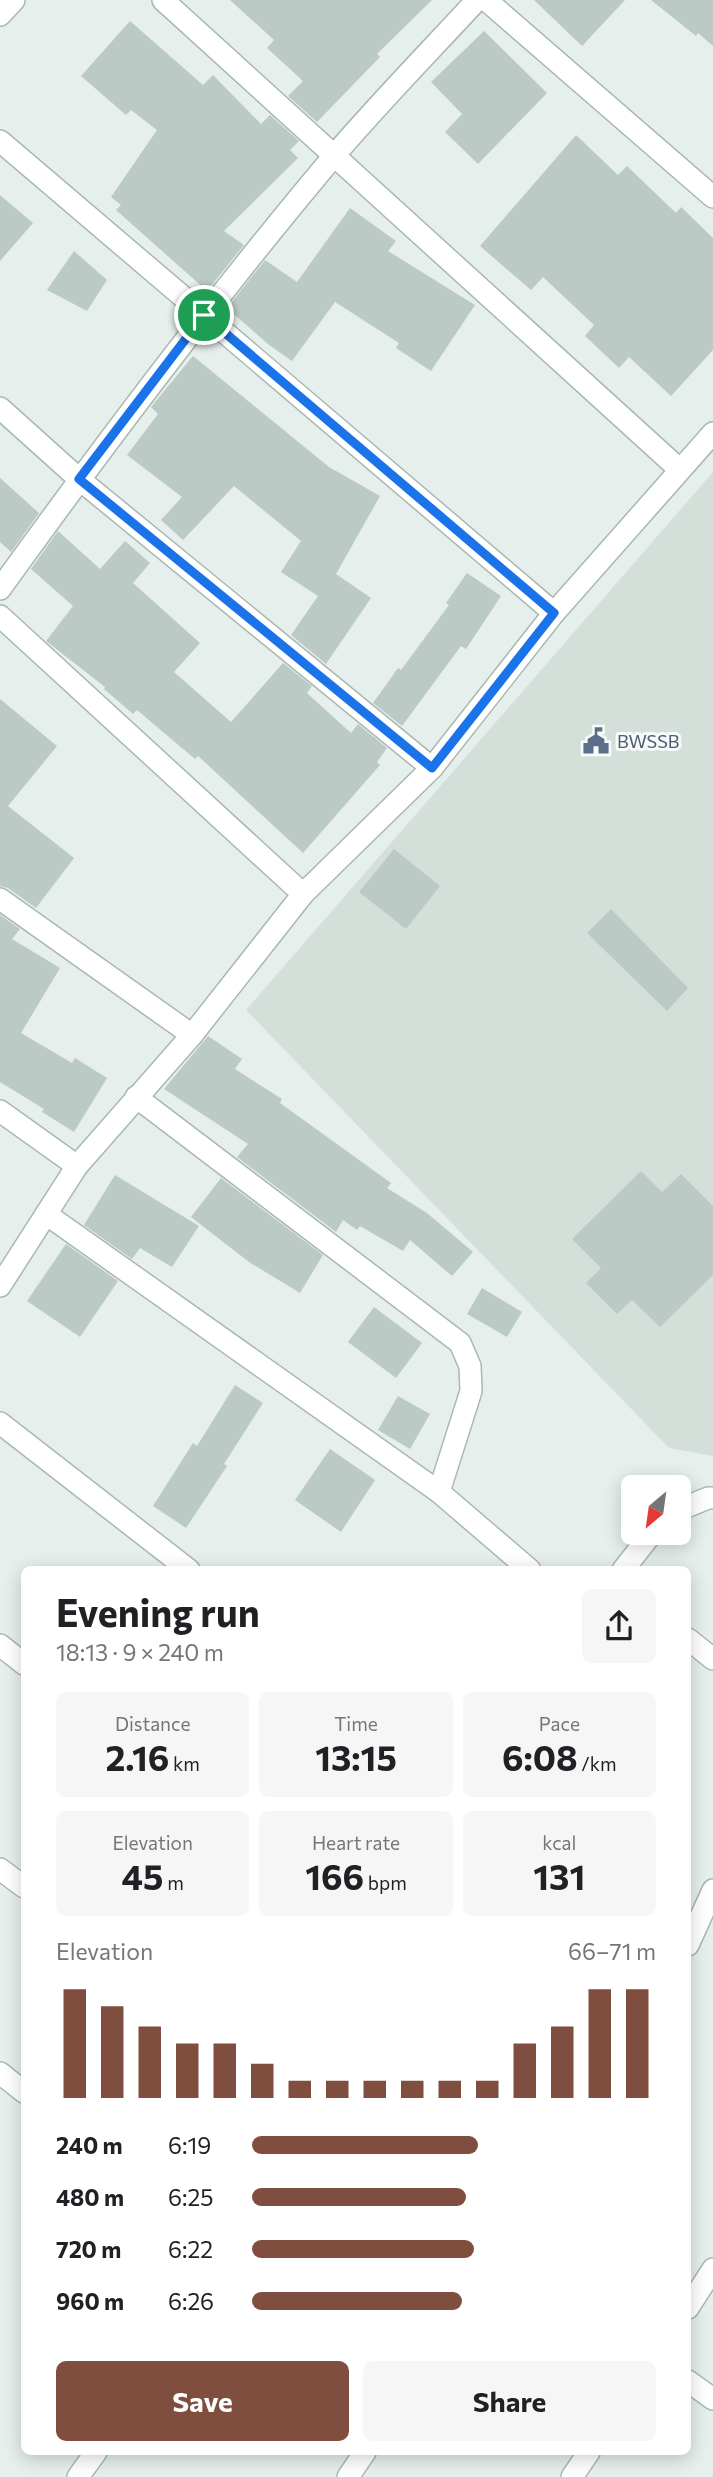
<!DOCTYPE html>
<html lang="en">
<head>
<meta charset="utf-8">
<style>
  :root { --surface:#fff; --page:#f6f6f6; --text:#202124; --muted:#757577; --accent:#7f4e3f }
  body { margin:0; font-family:Commissioner,sans-serif; background:var(--page); color:var(--text); height:100vh; display:flex; flex-direction:column; font-size:26px; white-space:nowrap }
  * { box-sizing:border-box; margin:0 }
  p { font-size:23px; color:var(--muted) }
  .icon { flex:none; width:38px; height:38px; fill:none; stroke:currentColor; stroke-width:2; stroke-linecap:round; stroke-linejoin:round }
  .map { position:relative; flex:1; overflow:hidden }
  .details { position:absolute; left:21px; top:1566px; width:670px; height:889px; display:flex; flex-direction:column; background:var(--surface); border-radius:10px; box-shadow:0 4px 18px #0003 }
  .details>* { flex:none }
  .needle { width:46px; rotate:209deg }
  .controls { position:absolute; left:621px; top:1475px; display:grid; gap:14px }
  .controls a { display:grid; place-items:center; width:70px; height:70px; border-radius:10px; background:var(--surface); box-shadow:0 4px 18px #0003; font-size:35px }
  .pin { position:absolute; display:grid; place-items:center; width:60px; height:60px; color:#fff; margin:-30px; border:4px solid #fff; border-radius:50%; box-shadow:0 2px 7px #0007 }
  .round { display:grid; place-items:center; flex:none; width:74px; height:74px; border-radius:10px; background:var(--page) }
  .overview { display:flex; align-items:center; justify-content:space-between; height:119px; padding:0 35px }
  h1 { font-size:38px; font-weight:700; line-height:52px }
  .figures { display:grid; grid-template-columns:repeat(3,1fr); gap:10px; height:119px; padding:7px 35px }
  .figures div { display:grid; align-content:center; border-radius:10px; background:var(--page); text-align:center }
  .figures b { font-size:35px; font-weight:700 }
  .figures small { font-size:19px; font-weight:400 }
  .figures p { font-size:19px }
  .chart { height:196px; padding:14px 35px }
  .chart p { display:flex; justify-content:space-between }
  .chart svg { width:100%; height:126px; margin-top:7px; stroke:var(--accent); stroke-width:6 }
  .action { display:flex; gap:14px; margin-top:auto; padding:14px 35px }
  .action a { flex:1; height:80px; border-radius:10px; background:var(--accent); color:#fff; font-size:28px; font-weight:700; line-height:80px; text-align:center }
  .action a+a { background:var(--page); color:var(--text) }
  ul { padding:0 35px; list-style:none; font-size:23px }
  li { display:grid; grid-template-columns:112px 84px 1fr; align-items:center; height:52px }
  li i { height:18px; border-radius:9px; background:var(--accent) }
  .map>svg:first-child { display:block }
  .built { fill:#d4dfda }
  .building { fill:#bbcac4 }
  .lines { fill:none; stroke-linecap:round; stroke-linejoin:round }
  .street-casing { stroke:#a8b8b2; stroke-width:24 }
  .secondary-casing { stroke:#a4bbb3; stroke-width:24 }
  .street { stroke:#fff; stroke-width:21 }
  .secondary { stroke:#fff; stroke-width:21 }
  .route-casing { stroke:#fff; stroke-width:14 }
  .route { stroke:#1a73e8; stroke-width:9 }
  .labels { text-anchor:middle; dominant-baseline:central; stroke-width:6; stroke-linejoin:round; paint-order:stroke }
  .service-label { font-size:18px; fill:#4e5e75; stroke:#f7fbf9; text-anchor:start }
</style>
</head>
<body>
<div class="map">
<svg width="713" height="2477" viewBox="0 0 713 2477">
  <rect width="100%" height="100%" fill="#e6efeb"/>
  <path class="built" d="M713,472V1456L669,1448L246,1010Z"/>
  <g class="building">
    <path d="M230,0H432L377,54L380,57L317,122L288,96L303,81L267,48L274,40Z"/>
    <path d="M534,0H625L582,46Z"/>
    <path d="M651,0H713V46L698,33L696,36Z"/>
    <path d="M130,21L203,85L213,75L261,124L270,115L299,141L290,150L298,158L224,231L244,245L207,291L116,210L121,205L111,197L157,130L131,110L126,115L81,76Z"/>
    <path d="M484,31L547,93L478,164L445,132L462,114L431,82Z"/>
    <path d="M576,135L618,175L627,166L676,213L681,207L713,238V350L671,396L629,357L619,368L585,336L594,325L543,277L531,290L480,246Z"/>
    <path d="M0,195L33,223L0,261Z"/>
    <path d="M350,208L396,241L388,251L475,305L431,371L396,348L399,343L335,302L292,361L269,345L227,308L265,260L297,282Z"/>
    <path d="M74,251L107,280L87,311L47,290Z"/>
    <path d="M193,356L329,467L380,496L336,574L371,598L326,664L291,635L318,596L281,572L301,541L234,486L183,540L161,520L182,497L127,455L158,414L151,407Z"/>
    <path d="M0,478L39,513L11,552L0,542Z"/>
    <path d="M58,531L100,569L125,541L150,563L133,583L200,643L174,672L231,722L283,663L312,686L307,693L351,733L358,724L387,748L377,762L380,765L303,853L198,756L195,759L137,710L133,714L104,689L105,687L46,641L73,606L31,569Z"/>
    <path d="M467,573L501,596L466,649L461,646L402,726L373,703L398,668L401,670L449,605L446,603Z"/>
    <path d="M0,699L57,746L8,806L74,858L36,908L8,888L0,886Z"/>
    <path d="M394,849L440,886L406,929L359,892Z"/>
    <path d="M611,909L688,988L667,1011L587,933Z"/>
    <path d="M0,915L20,929L12,939L60,968L21,1033L72,1063L75,1058L107,1078L74,1132L42,1112L44,1109L0,1082Z"/>
    <path d="M208,1036L242,1059L235,1069L282,1099L280,1103L391,1183L387,1188L427,1213L473,1252L452,1276L410,1240L403,1251L360,1226L357,1230L343,1220L336,1232L237,1157L248,1144L164,1089Z"/>
    <path d="M641,1171L662,1192L681,1174L713,1206V1275L660,1327L632,1300L617,1314L586,1283L601,1268L572,1239Z"/>
    <path d="M115,1175L199,1226L172,1267L140,1248L132,1259L84,1225Z"/>
    <path d="M221,1178L323,1255L300,1293L249,1262L191,1217Z"/>
    <path d="M66,1244L118,1281L80,1337L27,1301Z"/>
    <path d="M482,1288L522,1312L507,1337L467,1314Z"/>
    <path d="M374,1307L422,1343L396,1378L348,1342Z"/>
    <path d="M235,1385L263,1403L224,1464L227,1466L186,1528L153,1506L193,1443L197,1446Z"/>
    <path d="M398,1396L430,1414L410,1449L378,1430Z"/>
    <path d="M330,1449L375,1480L341,1532L295,1500Z"/>
  </g>
  <g class="lines">
    <g class="street-casing">
      <g id="street">
        <path d="M163,0L679,469"/>
        <path d="M486,0L713,197"/>
        <path d="M0,15L14,0"/>
        <path d="M0,141L554,613"/>
        <path d="M0,408L79,479L432,768"/>
        <path d="M0,589C106,442 216,296 333,157C379,103 429,52 477,0"/>
        <path d="M0,616L303,894L192,1035L77,1166L0,1286"/>
        <path d="M303,894L432,768L554,613L713,433"/>
        <path d="M0,899L192,1035"/>
        <path d="M136,1097L460,1343L470,1366L471,1391L439,1492"/>
        <path d="M0,1111L77,1166"/>
        <path d="M46,1214L439,1492L530,1570"/>
        <path d="M0,1423L189,1570"/>
        <path d="M688,1639L713,1659"/>
        <path d="M0,1645L24,1664"/>
        <path d="M0,1869L24,1887"/>
        <path d="M688,1945L713,1890"/>
        <path d="M0,2073L24,2092"/>
        <path d="M688,2308L713,2269"/>
        <path d="M688,2381L713,2399"/>
        <path d="M348,2477L365,2452"/>
        <path d="M572,2477L589,2452"/>
      </g>
    </g>
    <g class="secondary-casing">
      <g id="secondary">
        <path d="M679,1510L708,1498H713"/>
        <path d="M623,1570L652,1533"/>
        <path d="M78,2477L96,2452"/>
      </g>
    </g>
    <use href="#street" class="street"/>
    <use href="#secondary" class="secondary"/>
  </g>
  <g class="lines">
    <g class="route-casing">
      <path id="route" d="M204,315L554,613L432,768L79,479Z"/>
    </g>
    <use href="#route" class="route"/>
  </g>
  <defs>
    <g id="civic-bare" transform="scale(2.1)"><path d="M-.6-6.5H3V-4.5H.6V-3L4-1V1h2V6H-6V1h2V-1L-.6-3ZM-1.2 2.5V6h2.4V2.5Z" fill="#5c6f8a" stroke="#f7fbf9" stroke-width="2.5" paint-order="stroke"/></g>
  </defs>
  <g fill-rule="evenodd">
    <use href="#civic-bare" x="596" y="741"/>
  </g>
  <g class="labels">
    <g class="service-label">
      <text x="617" y="741">BWSSB</text>
    </g>
  </g>
</svg>
<div class="controls">
<a><svg class="needle" viewBox="-14 -14 28 28"><path d="M0-13l5 13h-10z" fill="#e53935"/><path d="M0 13l5-13h-10z" fill="#757577"/></svg></a>
</div>
<div class="pin" style="left:204px;top:315px;background:#1e9e55"><svg class="icon" aria-label="arrive" viewBox="0 0 24 24"><path d="M6 21V4h12l-3 4 3 4H6"/></svg></div>
<section class="details">
<div class="overview"><div><h1>Evening run</h1><p>18:13 · 9 × 240 m</p></div><a class="round"><svg class="icon" aria-label="share" viewBox="0 0 24 24"><path d="M12 15V3M7 8l5-5 5 5M5 13v7h14v-7"/></svg></a></div>
<div class="figures">
<div><p>Distance</p><b>2.16<small> km</small></b></div>
<div><p>Time</p><b>13:15</b></div>
<div><p>Pace</p><b>6:08<small> /km</small></b></div>
</div>
<div class="figures">
<div><p>Elevation</p><b>45<small> m</small></b></div>
<div><p>Heart rate</p><b>166<small> bpm</small></b></div>
<div><p>kcal</p><b>131</b></div>
</div>
<div class="chart"><p><span>Elevation</span>66–71 m</p>
<svg viewBox="0 0 160 44" preserveAspectRatio="none"><path d="M5 44V6M15 44V12M25 44V19M35 44V25M45 44V25M55 44V32M65 44V38M75 44V38M85 44V38M95 44V38M105 44V38M115 44V38M125 44V25M135 44V19M145 44V6M155 44V6"/></svg>
</div>
<ul>
<li><b>240 m</b>6:19<i style="width:56%"></i></li>
<li><b>480 m</b>6:25<i style="width:53%"></i></li>
<li><b>720 m</b>6:22<i style="width:55%"></i></li>
<li><b>960 m</b>6:26<i style="width:52%"></i></li>
</ul>
<div class="action"><a>Save</a><a>Share</a></div>
</section>
</div>
</body>
</html>
